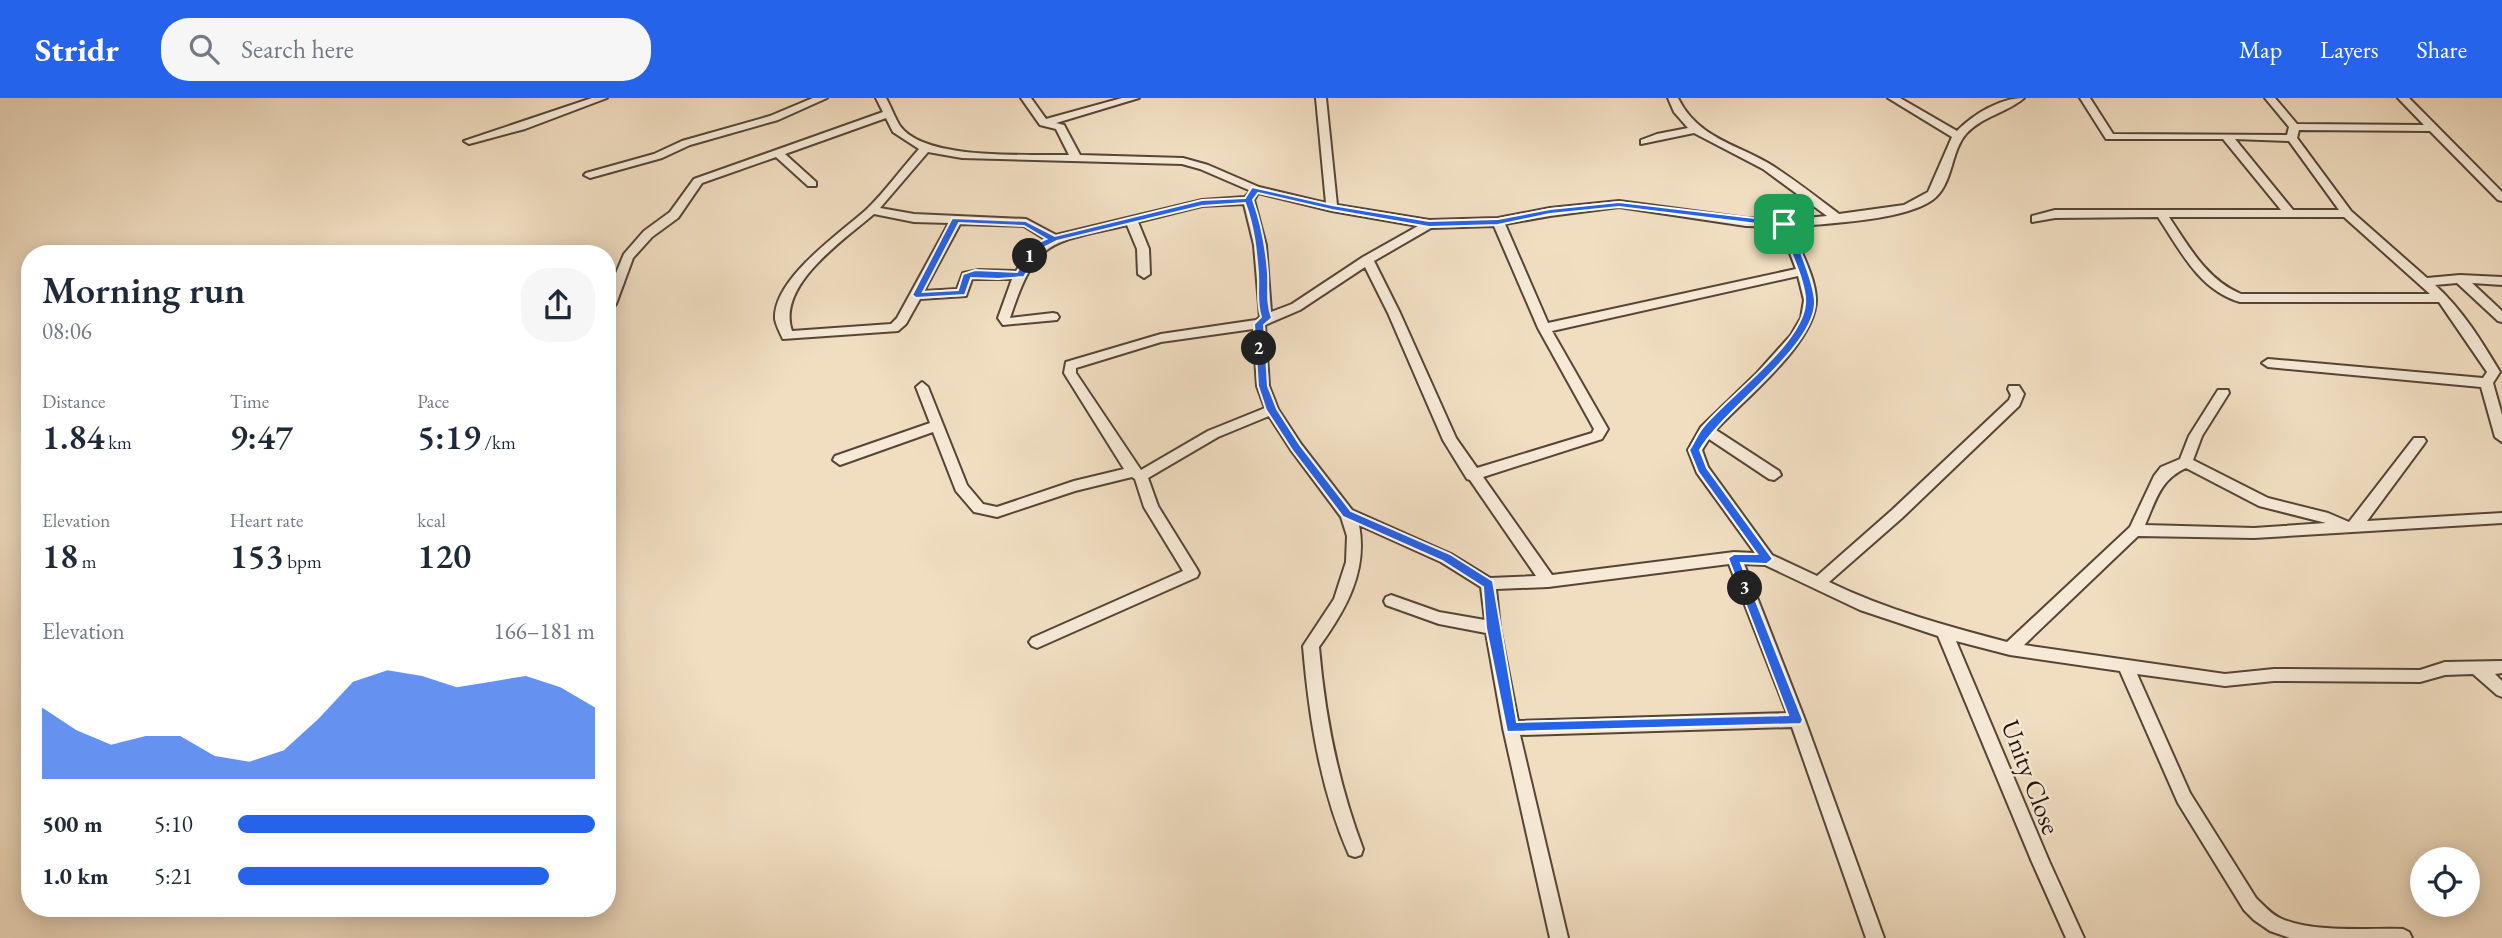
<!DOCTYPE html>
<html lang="en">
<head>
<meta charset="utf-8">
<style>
  :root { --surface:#fff; --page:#f6f6f7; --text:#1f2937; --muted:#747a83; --accent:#2563eb }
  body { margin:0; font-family:"EB Garamond",serif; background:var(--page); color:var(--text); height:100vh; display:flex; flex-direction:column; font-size:26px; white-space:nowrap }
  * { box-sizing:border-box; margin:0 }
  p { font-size:23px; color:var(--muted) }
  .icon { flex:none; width:38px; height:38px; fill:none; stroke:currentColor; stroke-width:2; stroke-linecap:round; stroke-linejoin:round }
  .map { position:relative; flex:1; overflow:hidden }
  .details { position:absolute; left:21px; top:147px; width:595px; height:672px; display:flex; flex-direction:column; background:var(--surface); border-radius:28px; box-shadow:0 4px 18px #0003 }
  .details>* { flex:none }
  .buttons { position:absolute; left:2410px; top:749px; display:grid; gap:14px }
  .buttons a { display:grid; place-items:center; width:70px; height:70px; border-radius:50%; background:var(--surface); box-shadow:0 4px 18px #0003; font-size:35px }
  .pin { position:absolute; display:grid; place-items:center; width:60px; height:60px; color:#fff; margin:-30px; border-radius:14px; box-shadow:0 4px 10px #0006 }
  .km { position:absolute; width:35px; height:35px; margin:-18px; border-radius:50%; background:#222; color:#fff; font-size:19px; line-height:35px; text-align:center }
  .round { display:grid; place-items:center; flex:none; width:74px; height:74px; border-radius:28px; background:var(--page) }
  .head { display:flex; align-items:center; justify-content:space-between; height:119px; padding:0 21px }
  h1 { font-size:38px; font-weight:600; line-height:52px }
  .stats { display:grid; grid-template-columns:repeat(3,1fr); gap:10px; height:119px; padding:7px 21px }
  .stats div { display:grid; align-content:center }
  .stats b { font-size:35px; font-weight:600 }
  .stats small { font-size:19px; font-weight:400 }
  .stats p { font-size:19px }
  .chart { height:196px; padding:14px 21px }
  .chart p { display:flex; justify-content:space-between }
  .chart svg { width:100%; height:126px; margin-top:7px; fill:var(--accent); opacity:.7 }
  ul { padding:0 21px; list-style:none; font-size:23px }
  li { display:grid; grid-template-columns:112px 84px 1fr; align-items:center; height:52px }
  li i { height:18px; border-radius:9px; background:var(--accent) }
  header { display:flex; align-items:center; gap:42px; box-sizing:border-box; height:98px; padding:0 35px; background:var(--accent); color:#fff }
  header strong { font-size:33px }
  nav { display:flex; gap:38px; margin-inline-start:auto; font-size:24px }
  .search { width:490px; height:63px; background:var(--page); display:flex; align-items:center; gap:18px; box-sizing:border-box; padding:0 24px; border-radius:28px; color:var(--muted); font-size:26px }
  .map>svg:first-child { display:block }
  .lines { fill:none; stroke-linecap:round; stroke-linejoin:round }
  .minor-casing { stroke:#564536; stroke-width:4 }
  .minor { fill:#f6ead7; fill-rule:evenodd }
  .route { fill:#2563eb; stroke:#fff; stroke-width:2; fill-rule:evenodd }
  .labels { text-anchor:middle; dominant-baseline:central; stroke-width:5; stroke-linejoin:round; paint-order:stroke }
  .street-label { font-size:26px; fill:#221207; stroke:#f6ead7 }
</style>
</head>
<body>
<header>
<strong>Stridr</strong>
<div class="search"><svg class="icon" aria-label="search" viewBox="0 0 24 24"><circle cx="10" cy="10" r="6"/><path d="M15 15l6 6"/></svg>Search here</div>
<nav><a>Map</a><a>Layers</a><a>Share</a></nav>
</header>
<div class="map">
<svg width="2502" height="840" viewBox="0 0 2502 840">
  <rect width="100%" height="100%" fill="#f1dec1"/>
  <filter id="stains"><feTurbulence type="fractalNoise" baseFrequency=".00286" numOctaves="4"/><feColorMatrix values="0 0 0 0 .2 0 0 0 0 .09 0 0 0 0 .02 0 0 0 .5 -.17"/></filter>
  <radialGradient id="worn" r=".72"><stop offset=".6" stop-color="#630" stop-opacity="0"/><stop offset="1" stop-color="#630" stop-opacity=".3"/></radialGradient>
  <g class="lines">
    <g class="minor-casing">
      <g id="minor">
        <path d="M592,0H607L525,31L469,46L464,43Z"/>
        <path d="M813,0H827L778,22L690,47L662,60L590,80L584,77L586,75L654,56L682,43L770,18Z"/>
        <path d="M876,0H886C891,9 895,20 900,28C925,63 1029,56 1069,57L1056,31L1040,27L1021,0H1031L1046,21L1122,0H1139L1056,25L1064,27L1080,57L1183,60L1208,67L1259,89L1326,105L1316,0H1326L1337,107L1429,122L1498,120L1550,110L1619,103L1746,120L1784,122L1827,118L1763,71L1694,35L1641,46V42L1657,36L1688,30L1674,14L1668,0H1678C1698,41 1738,46 1773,68C1796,83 1818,100 1839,116L1904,107L1928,94L1952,39L1888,0H1900L1957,33C1974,16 2000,0 2024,0C2007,15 1982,18 1966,36C1951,53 1953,83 1936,99C1910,123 1826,125 1791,129C1799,151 1815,177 1816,201C1817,244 1744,301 1716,332L1779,373L1781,377L1774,382L1769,381L1709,341L1702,352L1708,369L1772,457L1817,478L1892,412L2009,302L2011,297L2008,291L2009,288H2019L2024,296L2019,308L1902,420L1829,484C1887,512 1946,528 2007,544L2130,429L2154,378L2161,369L2180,361L2189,338L2218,292H2228L2229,295L2202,338L2193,362L2268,400L2328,415L2349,424L2414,340H2424L2426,343L2424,346L2367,423L2502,415V425L2254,440L2138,438L2024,547L2225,576L2274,571L2420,572L2445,564L2502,563V575L2495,576L2502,583V599L2497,597L2473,576L2445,577L2420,584L2274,583L2225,588L2137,576L2190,695L2256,800C2264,808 2272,817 2282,821C2315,835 2367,830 2403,831L2409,834L2412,840H2290L2270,833L2254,822L2244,812L2178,705L2120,573L2010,557L1956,543L2049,763L2084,840H2066L2032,764L1938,538L1860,512L1765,467L1744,466L1805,622L1884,840H1866L1792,629L1520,637L1568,840H1550L1503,630L1486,535L1439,526L1386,507L1384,503L1386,499L1391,497L1439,514L1485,522L1481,489L1441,464L1359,427C1368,474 1345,513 1319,549C1325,619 1338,685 1363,751L1361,757L1355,759L1349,757C1320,691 1309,619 1303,548L1334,501L1346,464L1347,438L1341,419L1291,352L1269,318L1218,339L1148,380L1158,408L1197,471L1199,475L1197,479L1037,550L1032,548L1029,544L1032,540L1183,473L1144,409L1135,381L1132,379L1075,393L997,419L979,415L974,414L956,393L933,334L840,367L833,362L835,358L930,325L916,289L922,284L928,289L967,387L983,406L997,409L1074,383L1124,371L1064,275L1066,264L1161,236L1256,222L1260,219L1254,147L1244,106L1202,108L1138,124L1149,151L1150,176L1144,180L1138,176L1137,151L1127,127C1050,146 1037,138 1010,220L1053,215L1057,216L1059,219L1057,222L1003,227L998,220L1012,181H972L966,198L920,201L906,226L898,233L783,241C780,235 776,227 775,221C773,181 839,136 866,112C885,94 901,71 919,51L893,34L886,20L785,56L816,84V88H808L776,59L702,85L678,120L652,139L633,160L616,206L614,209H607V197L624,156L644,133L670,114L694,81L883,14ZM928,54L962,60L1182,66L1200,71L1251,93L1245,99L1202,102L1056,137L1026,121L914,116L880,110ZM1258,95L1332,113L1418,128L1363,159L1292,206L1271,214L1266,147L1254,102ZM1619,109L1746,128L1780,129L1796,171L1548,225L1505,126L1550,118ZM874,116L914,124L949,125L897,220L891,226L792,233C776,187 844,142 874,116ZM960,126L1024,128L1045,141L1030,153L1016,173L979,172L963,175L957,191L924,193ZM1494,128L1538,230L1594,331L1592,335L1477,370L1456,340L1400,215L1374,163L1431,130ZM1365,169L1388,215L1443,342L1467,381L1470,382L1536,478L1490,480L1451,456L1352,412L1301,346L1278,311L1269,288L1265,227L1300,212ZM1798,178L1804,202L1801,220L1791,237L1756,276L1701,329L1688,352L1697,375L1755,455L1734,454L1552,477L1483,379L1602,341L1608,331L1552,233ZM1253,231L1257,288L1265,310L1208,333L1141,372L1076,275V270L1161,244ZM2186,370L2259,408L2326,425L2254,430L2145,427C2156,402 2160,382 2186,370ZM1729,466L1787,615L1518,623L1500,530L1496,491L1548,489Z"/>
        <path d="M2080,0H2090L2113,36L2287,37L2289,29L2265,0H2275L2297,26L2424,27L2398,0H2409L2502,94V103L2498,102L2430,33L2299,32L2297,40L2351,113L2427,180L2460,177L2502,179V187L2472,185L2502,213V224L2498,223L2457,185L2435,187C2462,211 2482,244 2500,274L2493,285L2502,317V344L2495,339L2481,289L2268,269L2262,265L2268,261L2483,280L2487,274L2439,204H2240C2199,192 2180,152 2158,119L2055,120L2032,124V118L2055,112H2281L2223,41H2106ZM2235,41L2289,43L2339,112H2293ZM2169,119H2344L2430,196H2241C2207,182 2189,149 2169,119Z"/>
      </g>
    </g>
    <use href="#minor" class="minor"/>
  </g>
  <path class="route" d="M1252,89L1332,107L1429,123L1498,121L1550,111L1619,104L1788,124C1796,142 1816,187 1815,206C1812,252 1724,311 1700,352L1707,370L1773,461L1767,466L1741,465L1803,622L1801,626L1507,634L1486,530L1483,489L1442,463L1343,419L1292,352L1266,312L1258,288L1254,226L1261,219C1256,204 1259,191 1258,175C1256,151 1254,129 1245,105L1202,108L1057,143L1041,151L1024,179L998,181L971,180L965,197L916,200L912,197L952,120L1026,123L1055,138L1202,102L1245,100ZM1258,95L1332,112L1429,129L1498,127L1550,116L1619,109L1781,129C1788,149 1807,186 1805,206C1802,246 1728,298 1703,329C1697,336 1694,345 1689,352L1698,374L1757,456H1734L1728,460L1788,617L1517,624L1493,483L1450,456L1351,413L1300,347L1277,311L1268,288L1264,227L1272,220C1266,204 1269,191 1268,175C1266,149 1262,127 1253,102ZM959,125L1024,128L1046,141L1034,146L1017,174L975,172L963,176L958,192L923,194Z"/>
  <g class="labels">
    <g class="street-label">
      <text transform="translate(2031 679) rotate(69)">Unity Close</text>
    </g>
  </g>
  <rect width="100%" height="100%" filter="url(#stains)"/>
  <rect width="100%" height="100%" fill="url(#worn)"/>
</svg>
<div class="buttons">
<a><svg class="icon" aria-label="locate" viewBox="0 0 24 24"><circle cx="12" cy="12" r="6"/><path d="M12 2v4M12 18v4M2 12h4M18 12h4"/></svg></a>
</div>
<div class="pin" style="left:1784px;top:126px;background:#1e9e55"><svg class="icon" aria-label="arrive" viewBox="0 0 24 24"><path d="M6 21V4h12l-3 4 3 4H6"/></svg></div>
<b class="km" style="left:1030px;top:158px">1</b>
<b class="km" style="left:1259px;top:250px">2</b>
<b class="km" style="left:1745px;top:490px">3</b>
<section class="details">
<div class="head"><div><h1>Morning run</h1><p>08:06</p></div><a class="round"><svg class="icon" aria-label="share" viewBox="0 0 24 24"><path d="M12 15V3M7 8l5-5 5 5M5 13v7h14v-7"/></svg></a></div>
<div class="stats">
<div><p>Distance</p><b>1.84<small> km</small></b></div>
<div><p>Time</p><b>9:47</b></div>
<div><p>Pace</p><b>5:19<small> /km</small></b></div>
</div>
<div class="stats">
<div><p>Elevation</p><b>18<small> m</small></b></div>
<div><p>Heart rate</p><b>153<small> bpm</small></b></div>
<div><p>kcal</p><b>120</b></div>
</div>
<div class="chart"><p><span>Elevation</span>166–181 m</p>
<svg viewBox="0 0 160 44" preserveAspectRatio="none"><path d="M0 44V19L10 27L20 32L30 29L40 29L50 36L60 38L70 34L80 23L90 10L100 6L110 8L120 12L130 10L140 8L150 12L160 19V44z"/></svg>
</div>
<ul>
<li><b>500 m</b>5:10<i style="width:100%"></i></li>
<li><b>1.0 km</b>5:21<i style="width:87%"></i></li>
</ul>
</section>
</div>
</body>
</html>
